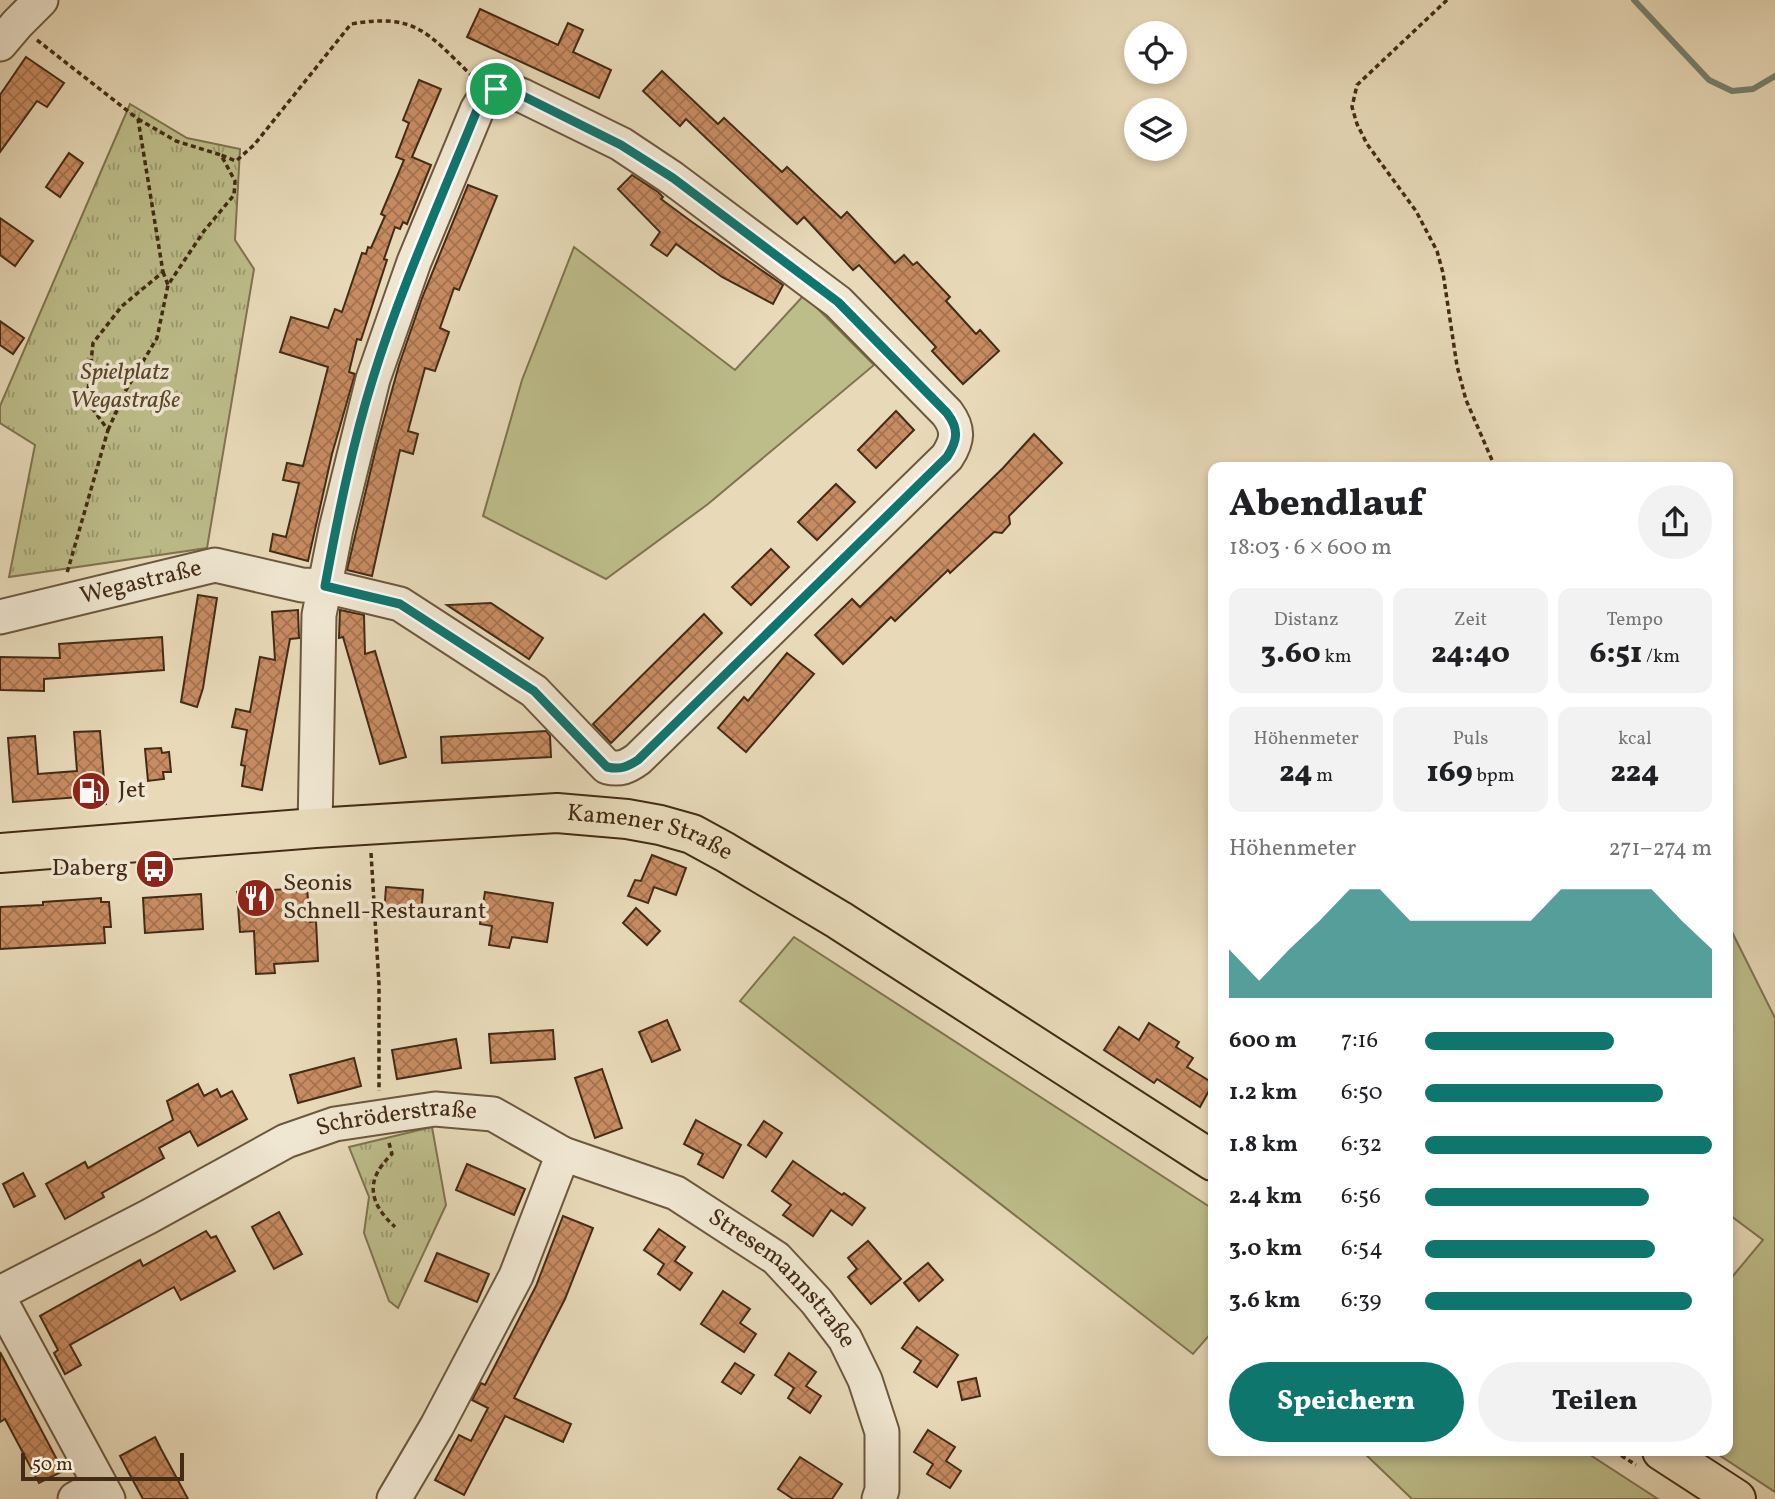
<!DOCTYPE html>
<html lang="de">
<head>
<meta charset="utf-8">
<style>
  :root { --surface:#fff; --page:#f2f2f2; --text:#202124; --muted:#757577; --accent:#0f766e }
  body { margin:0; font-family:Vollkorn,serif; background:var(--page); color:var(--text); height:100vh; display:flex; flex-direction:column; font-size:26px; white-space:nowrap }
  * { box-sizing:border-box; margin:0 }
  p { font-size:23px; color:var(--muted) }
  .icon { flex:none; width:38px; height:38px; fill:none; stroke:currentColor; stroke-width:2; stroke-linecap:round; stroke-linejoin:round }
  .map { position:relative; flex:1; overflow:hidden }
  .drawer { position:absolute; left:1208px; top:462px; width:525px; height:994px; display:flex; flex-direction:column; background:var(--surface); border-radius:14px; box-shadow:0 4px 10px #0003 }
  .drawer>* { flex:none }
  .tools { position:absolute; left:1124px; top:21px; display:grid; gap:14px }
  .tools a { display:grid; place-items:center; width:63px; height:63px; border-radius:50%; background:var(--surface); box-shadow:0 4px 10px #0003; font-size:35px }
  .scale { position:absolute; left:21px; bottom:18px; width:163px; box-sizing:border-box; padding-left:7px; border:4px solid #442b15; border-top:0; font-size:19px; line-height:24px; white-space:nowrap; color:#442b15; -webkit-text-stroke:5px #f0e7d2; paint-order:stroke }
  .pin { position:absolute; display:grid; place-items:center; width:60px; height:60px; color:#fff; margin:-30px; border:4px solid #fff; border-radius:50%; box-shadow:0 2px 7px #0007 }
  .round { display:grid; place-items:center; flex:none; width:74px; height:74px; border-radius:37px; background:var(--page) }
  .head { display:flex; align-items:center; justify-content:space-between; height:119px; padding:0 21px }
  h1 { font-size:38px; font-weight:800; line-height:52px }
  .metrics { display:grid; grid-template-columns:repeat(3,1fr); gap:10px; height:119px; padding:7px 21px }
  .metrics div { display:grid; align-content:center; border-radius:14px; background:var(--page); text-align:center }
  .metrics b { font-size:30px; font-weight:800 }
  .metrics small { font-size:19px; font-weight:400 }
  .metrics p { font-size:19px }
  .chart { height:196px; padding:14px 21px }
  .chart p { display:flex; justify-content:space-between }
  .chart svg { width:100%; height:126px; margin-top:7px; fill:var(--accent); opacity:.7 }
  .button { display:flex; gap:14px; margin-top:auto; padding:14px 21px }
  .button a { flex:1; height:80px; border-radius:42px; background:var(--accent); color:#fff; font-size:28px; font-weight:800; line-height:80px; text-align:center }
  .button a+a { background:var(--page); color:var(--text) }
  ul { padding:0 21px; list-style:none; font-size:23px }
  li { display:grid; grid-template-columns:112px 84px 1fr; align-items:center; height:52px }
  li i { height:18px; border-radius:9px; background:var(--accent) }
  .map>svg:first-child { display:block }
  .grass { fill:#bdbd8a; stroke:#807450; stroke-width:2 }
  .park { fill:url(#park-tufts); stroke:#807450; stroke-width:2 }
  .lines { fill:none; stroke-linecap:round; stroke-linejoin:round }
  .stream { stroke:#768171; stroke-width:6 }
  .building { fill:url(#building-cross-hatch); stroke:#442b15; stroke-width:2 }
  .minor-casing { stroke:#6d573e; stroke-width:37 }
  .major-casing { stroke:#442b15; stroke-width:42 }
  .path { stroke:#442b15; stroke-width:3.5; stroke-dasharray:5 3.5; stroke-linecap:butt }
  .minor { stroke:#f0e7d2; stroke-width:33 }
  .major { stroke:#e8dab9; stroke-width:38 }
  .route-casing { stroke:#fff; stroke-width:14 }
  .route { stroke:#0f766e; stroke-width:9 }
  .labels { text-anchor:middle; dominant-baseline:central; stroke-width:7; stroke-linejoin:round; paint-order:stroke }
  .park-label { font-size:24px; font-style:italic; fill:#5c482c; stroke:#f0e7d2 }
  .street-label { font-size:24px; fill:#442b15; stroke:#f0e7d2 }
  .poi-label { font-size:24px; fill:#442b15; stroke:#f0e7d2; text-anchor:start }
</style>
</head>
<body>
<div class="map">
<svg width="1775" height="1499" viewBox="0 0 1775 1499">
  <defs>
    <pattern id="park-tufts" width="24" height="20" patternUnits="userSpaceOnUse" patternTransform="scale(1.75)"><rect width="24" height="20" fill="#bdbd8a"/><path d="M3 7l-1-3M5 7V3M7 7l1-3M15 17l-1-3M17 17v-4M19 17l1-3" fill="none" stroke="#9b9a70"/></pattern>
    <pattern id="building-cross-hatch" width="8" height="8" patternUnits="userSpaceOnUse" patternTransform="scale(1.75)"><rect width="8" height="8" fill="#c88c62"/><path d="M0 0l8 8M0 8l8-8" fill="none" stroke="#a47350"/></pattern>
  </defs>
  <rect width="100%" height="100%" fill="#e8dab9"/>
  <filter id="stains"><feTurbulence type="fractalNoise" baseFrequency=".00286" numOctaves="4"/><feColorMatrix values="0 0 0 0 .2 0 0 0 0 .09 0 0 0 0 .02 0 0 0 .5 -.17"/></filter>
  <radialGradient id="worn" r=".72"><stop offset=".6" stop-color="#630" stop-opacity="0"/><stop offset="1" stop-color="#630" stop-opacity=".3"/></radialGradient>
  <g class="grass">
    <path d="M574,247L735,370L804,295L874,365L708,504L606,579L483,516L522,380Z"/>
    <path d="M1727,922L1775,1018V1492L1713,1451H1727V1283L1763,1240L1727,1213Z"/>
    <path d="M794,937L1213,1209V1331L1193,1354L740,1001Z"/>
    <path d="M1362,1451H1584L1658,1499H1412Z"/>
  </g>
  <g class="park">
    <path d="M130,104L187,138L240,149L235,240L254,269L207,548L9,577L35,445L0,423V406Z"/>
    <path d="M432,1127L446,1205L398,1308L389,1301L364,1233L369,1197L349,1147Z"/>
  </g>
  <g class="lines">
    <path class="stream" d="M1634,0L1709,80L1732,91L1753,89L1775,76"/>
  </g>
  <g class="building">
    <path d="M480,9L558,45L568,23L583,30L573,52L611,70L599,98L467,37Z"/>
    <path d="M26,57L64,83L47,107L37,101L0,152V95Z"/>
    <path d="M662,71L718,124L724,118L782,172L787,167L841,218L847,212L895,263L904,255L913,265L917,262L950,297L946,301L976,334L980,330L999,351L963,384L932,351L936,347L859,265L853,270L804,217L797,224L686,119L680,126L643,91Z"/>
    <path d="M419,80L441,89L412,157L431,165L407,224L403,222L400,229L395,227L384,259L387,260L361,340L357,339L349,372L355,374L332,454L308,561L270,551L273,534L286,537L299,483L283,480L287,463L303,466L328,367L280,352L291,317L328,328L335,309L342,312L362,253L366,254L368,247L371,248L385,216L381,214L404,160L396,157L409,123L403,120Z"/>
    <path d="M69,153L83,163L60,197L46,187Z"/>
    <path d="M632,175L658,192L663,197L661,199L692,222L783,285L773,304L722,277L676,244L667,256L651,245L660,232L618,189Z"/>
    <path d="M468,185L497,196L459,290L454,288L440,328L449,332L435,371L425,368L408,431L418,434L413,454L400,450L372,576L347,570L376,448L399,365L422,298Z"/>
    <path d="M0,218L33,241L15,266L0,255Z"/>
    <path d="M0,321L24,338L13,354L0,345Z"/>
    <path d="M896,411L914,430L876,468L858,450Z"/>
    <path d="M1034,434L1062,463L1009,516L1010,524L1002,533L994,532L950,573L948,570L895,621L891,617L843,664L815,635L852,599L860,607L1003,468Z"/>
    <path d="M836,484L855,502L817,540L798,522Z"/>
    <path d="M771,549L789,567L751,605L732,587Z"/>
    <path d="M198,595L217,598L203,688L197,707L181,702Z"/>
    <path d="M491,603L543,638L529,659L447,605Z"/>
    <path d="M298,610L299,638L290,639L262,790L242,786L245,766L241,765L247,730L232,727L236,709L250,712L260,657L275,660L272,612Z"/>
    <path d="M340,610L364,615L365,654L375,651L406,757L380,764L343,637L339,638Z"/>
    <path d="M704,614L722,633L611,743L593,724Z"/>
    <path d="M162,637L164,670L44,679V691L0,690V657L60,658L59,644Z"/>
    <path d="M787,653L814,674L746,752L718,728L744,697L748,701Z"/>
    <path d="M100,731L106,804L81,806L80,797L13,802L8,738L35,736L38,774L77,771L74,732Z"/>
    <path d="M546,731L550,736L551,757L442,763L441,737Z"/>
    <path d="M161,748L162,753L169,752L171,772H163L164,779L148,781L145,749Z"/>
    <path d="M652,855L686,868L676,895L654,887L648,903L628,896L635,880L641,881Z"/>
    <path d="M386,887L423,890L421,918L384,915Z"/>
    <path d="M307,888L310,922L316,921L318,961L274,964L275,973L256,974L254,931L240,932L237,892Z"/>
    <path d="M485,892L553,903L547,942L512,937L509,948L489,945L492,926L480,924Z"/>
    <path d="M201,894L203,929L145,933L143,898Z"/>
    <path d="M101,898V902H109L111,927H104L105,943L0,949V907L43,905V902Z"/>
    <path d="M636,908L660,931L647,945L623,923Z"/>
    <path d="M667,1020L680,1050L652,1062L639,1032Z"/>
    <path d="M1149,1023L1179,1042L1176,1047L1193,1058L1187,1067L1213,1083L1200,1107L1157,1079L1154,1083L1104,1050L1119,1027L1139,1040Z"/>
    <path d="M553,1030L555,1059L491,1063L489,1034Z"/>
    <path d="M456,1039L461,1068L397,1079L392,1050Z"/>
    <path d="M354,1058L361,1086L298,1103L290,1075Z"/>
    <path d="M602,1069L622,1128L595,1138L575,1078Z"/>
    <path d="M198,1084L204,1096L217,1089L221,1097L232,1091L247,1119L198,1146L190,1131L159,1148L164,1158L102,1193L104,1197L65,1219L46,1184L85,1162L88,1168L173,1120L167,1101Z"/>
    <path d="M696,1120L741,1145L723,1178L698,1164L703,1154L684,1144Z"/>
    <path d="M764,1121L782,1133L766,1157L748,1145Z"/>
    <path d="M793,1161L842,1195L844,1193L865,1208L852,1225L831,1210L813,1236L783,1215L791,1205L772,1191Z"/>
    <path d="M467,1164L525,1189L514,1215L456,1190Z"/>
    <path d="M23,1173L35,1196L14,1207L3,1184Z"/>
    <path d="M279,1212L302,1254L274,1269L252,1227Z"/>
    <path d="M563,1216L593,1228L565,1299L514,1398L571,1424L563,1442L505,1416L464,1495L435,1480L459,1435L471,1441L488,1408L472,1400L481,1383L485,1385L536,1286Z"/>
    <path d="M659,1229L685,1247L675,1261L692,1273L680,1290L658,1274L664,1264L644,1250Z"/>
    <path d="M206,1231L211,1238L216,1236L235,1271L181,1300L174,1287L70,1345L81,1365L65,1374L54,1353L58,1350L40,1316L140,1260L143,1266Z"/>
    <path d="M868,1241L901,1279L871,1304L848,1277L857,1269L848,1258Z"/>
    <path d="M437,1253L489,1274L477,1302L425,1281Z"/>
    <path d="M928,1263L943,1280L919,1301L904,1283Z"/>
    <path d="M723,1291L750,1309L740,1323L756,1334L744,1352L701,1324Z"/>
    <path d="M917,1327L958,1355L937,1387L914,1372L921,1361L902,1348Z"/>
    <path d="M0,1352L63,1471L39,1483L5,1419L0,1422Z"/>
    <path d="M789,1353L816,1372L806,1386L821,1396L810,1413L788,1398L794,1388L775,1375Z"/>
    <path d="M735,1363L754,1375L741,1394L722,1382Z"/>
    <path d="M976,1378L980,1396L962,1400L958,1382Z"/>
    <path d="M928,1430L955,1447L946,1461L961,1471L950,1488L927,1474L933,1464L914,1452Z"/>
    <path d="M155,1437L161,1449L188,1499H143L130,1475L120,1456Z"/>
    <path d="M800,1457L842,1484L832,1499H793L778,1489Z"/>
  </g>
  <g class="lines">
    <g class="minor-casing">
      <g id="minor">
        <path d="M0,44L17,24L41,0"/>
        <path id="s1" d="M0,617L215,565L302,585L325,586L400,604L534,691L607,767C620,770 627,767 638,759L947,457C958,440 959,429 947,413L838,302L672,178L621,144L523,96L508,90L488,92L477,110L414,262L373,379L336,529L319,615L315,828"/>
        <path id="s2" d="M563,1154L676,1193L776,1258L816,1301L845,1339L865,1380L882,1432V1490L879,1499"/>
        <path id="s3" d="M0,1293L148,1217L286,1141L335,1124L435,1109L493,1114L563,1154L516,1276L437,1426L394,1499"/>
        <path d="M0,1300L108,1499"/>
        <path d="M75,1499L100,1485"/>
      </g>
    </g>
    <g class="major-casing">
      <g id="major">
        <path id="s4" d="M0,853L315,828L557,813L627,819L660,825L692,834L725,852L839,920L1213,1161"/>
        <path d="M1662,1451L1736,1499"/>
      </g>
    </g>
    <g class="path">
      <path d="M1447,0L1357,85L1352,107L1357,124L1367,144L1416,211L1437,251L1443,273L1457,366L1466,400L1495,467"/>
      <path d="M37,40L138,119L163,272L122,306L93,343L87,401L108,430L67,573"/>
      <path d="M138,119L176,141L221,155"/>
      <path d="M163,272L168,285"/>
      <path d="M108,430L126,390L157,338L168,285L204,231L234,195L235,181L221,155L236,161L254,145L351,24C415,13 427,32 471,75"/>
      <path d="M371,853L379,984V1091"/>
      <path d="M389,1143L392,1154C365,1180 368,1202 395,1227"/>
      <path d="M1614,1451L1636,1465"/>
    </g>
    <use href="#minor" class="minor"/>
    <use href="#major" class="major"/>
  </g>
  <g class="lines">
    <g class="route-casing">
      <path id="route" d="M496,89L508,90L523,96L621,145L673,178L838,302L947,413C959,429 958,440 947,457L638,760C627,767 620,770 607,767L534,691L474,652L400,604L325,586C338,516 352,445 373,378C401,287 441,199 477,110L488,92Z"/>
    </g>
    <use href="#route" class="route"/>
  </g>
  <defs>
    <g id="fuel-disc" transform="scale(2.0125)"><circle r="9.5" fill="#8f2418" stroke="#f0e7d2"/><path d="M-5.5-6h7V0h2V4h1.3V-2.5L3-4.5l.8-.8L6-3V5H2.5V1h-1V6h-7ZM-4.2-4.7v3.2H.2V-4.7Z" fill="#fff"/></g>
    <g id="bus-disc" transform="scale(2.0125)"><circle r="9.5" fill="#8f2418" stroke="#f0e7d2"/><path d="M-5-6H5V4H4V6H2V4H-2V6H-4V4H-5ZM-3.5-4V0h7V-4ZM-3.5 1.2v1.5H-2V1.2ZM2 1.2v1.5H3.5V1.2Z" fill="#fff"/></g>
    <g id="restaurant-disc" transform="scale(2.0125)"><circle r="9.5" fill="#8f2418" stroke="#f0e7d2"/><path d="M-5-6h1v4h1v-4h1v4h1v-4h1v5L-1.5 .5V6h-2V.5L-5-1ZM5-6V6H3V1.5H1.5Q1.5-4 5-6Z" fill="#fff"/></g>
  </defs>
  <g fill-rule="evenodd">
    <use href="#fuel-disc" x="91" y="791"/>
    <use href="#bus-disc" x="155" y="869"/>
    <use href="#restaurant-disc" x="256" y="898"/>
  </g>
  <g class="labels">
    <g class="park-label">
      <text x="125" y="373">Spielplatz<tspan x="125" dy="28">Wegastraße</tspan></text>
    </g>
    <g class="street-label">
      <text stroke="none"><textPath href="#s1" startOffset="145">Wegastraße</textPath></text>
      <text stroke="none"><textPath href="#s4" startOffset="654">Kamener Straße</textPath></text>
      <text stroke="none"><textPath href="#s3" startOffset="438">Schröderstraße</textPath></text>
      <text stroke="none"><textPath href="#s2" startOffset="257">Stresemannstraße</textPath></text>
    </g>
    <g class="poi-label">
      <text x="118" y="791">Jet</text>
      <text x="128" y="869" text-anchor="end">Daberg</text>
      <text x="283" y="884">Seonis<tspan x="283" dy="28">Schnell-Restaurant</tspan></text>
    </g>
  </g>
  <rect width="100%" height="100%" filter="url(#stains)"/>
  <rect width="100%" height="100%" fill="url(#worn)"/>
</svg>
<div class="tools">
<a><svg class="icon" aria-label="locate" viewBox="0 0 24 24"><circle cx="12" cy="12" r="6"/><path d="M12 2v4M12 18v4M2 12h4M18 12h4"/></svg></a>
<a><svg class="icon" aria-label="layers" viewBox="0 0 24 24"><path d="M12 4l9 5-9 5-9-5zM3 14l9 5 9-5"/></svg></a>
</div>
<div class="scale">50 m</div>
<div class="pin" style="left:496px;top:89px;background:#1e9e55"><svg class="icon" aria-label="arrive" viewBox="0 0 24 24"><path d="M6 21V4h12l-3 4 3 4H6"/></svg></div>
<section class="drawer">
<div class="head"><div><h1>Abendlauf</h1><p>18:03 · 6 × 600 m</p></div><a class="round"><svg class="icon" aria-label="share" viewBox="0 0 24 24"><path d="M12 15V3M7 8l5-5 5 5M5 13v7h14v-7"/></svg></a></div>
<div class="metrics">
<div><p>Distanz</p><b>3.60<small> km</small></b></div>
<div><p>Zeit</p><b>24:40</b></div>
<div><p>Tempo</p><b>6:51<small> /km</small></b></div>
</div>
<div class="metrics">
<div><p>Höhenmeter</p><b>24<small> m</small></b></div>
<div><p>Puls</p><b>169<small> bpm</small></b></div>
<div><p>kcal</p><b>224</b></div>
</div>
<div class="chart"><p><span>Höhenmeter</span>271–274 m</p>
<svg viewBox="0 0 160 44" preserveAspectRatio="none"><path d="M0 44V27L10 38L20 27L30 17L40 6L50 6L60 17L70 17L80 17L90 17L100 17L110 6L120 6L130 6L140 6L150 17L160 27V44z"/></svg>
</div>
<ul>
<li><b>600 m</b>7:16<i style="width:66%"></i></li>
<li><b>1.2 km</b>6:50<i style="width:83%"></i></li>
<li><b>1.8 km</b>6:32<i style="width:100%"></i></li>
<li><b>2.4 km</b>6:56<i style="width:78%"></i></li>
<li><b>3.0 km</b>6:54<i style="width:80%"></i></li>
<li><b>3.6 km</b>6:39<i style="width:93%"></i></li>
</ul>
<div class="button"><a>Speichern</a><a>Teilen</a></div>
</section>
</div>
</body>
</html>
